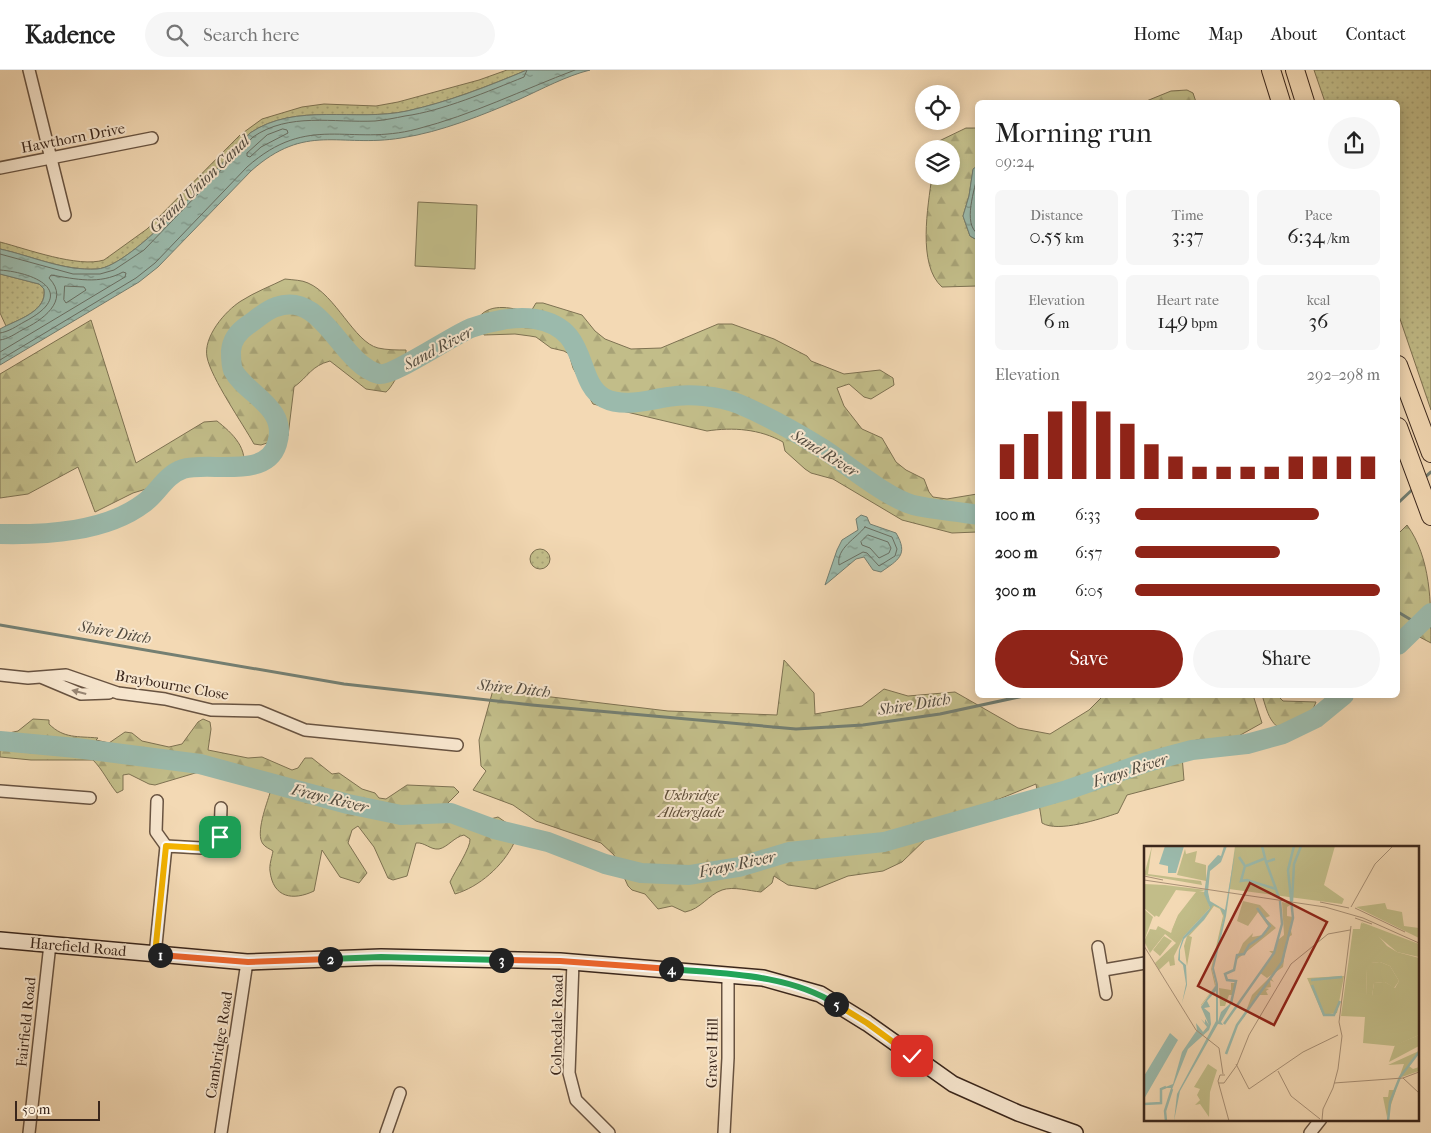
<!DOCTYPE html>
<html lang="en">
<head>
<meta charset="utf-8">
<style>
  :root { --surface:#fff; --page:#f6f6f6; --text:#222; --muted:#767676; --line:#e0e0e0; --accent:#8f2418 }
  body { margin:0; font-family:"IM FELL French Canon",serif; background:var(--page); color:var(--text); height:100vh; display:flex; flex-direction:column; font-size:19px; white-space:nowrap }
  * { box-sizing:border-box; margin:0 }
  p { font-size:16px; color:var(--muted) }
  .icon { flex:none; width:28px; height:28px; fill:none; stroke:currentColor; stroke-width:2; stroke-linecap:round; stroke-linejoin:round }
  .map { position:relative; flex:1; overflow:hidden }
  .details { position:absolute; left:975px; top:30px; width:425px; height:598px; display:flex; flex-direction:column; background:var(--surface); border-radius:8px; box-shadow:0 2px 12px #0003 }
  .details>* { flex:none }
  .tools { position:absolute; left:915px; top:15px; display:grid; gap:10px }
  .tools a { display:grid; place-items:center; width:45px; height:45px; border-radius:50%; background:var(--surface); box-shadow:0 2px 12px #0003; font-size:25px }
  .scale { position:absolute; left:15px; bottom:12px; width:85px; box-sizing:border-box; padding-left:5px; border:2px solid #3a261b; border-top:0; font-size:14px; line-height:18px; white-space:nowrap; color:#3a261b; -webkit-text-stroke:4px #f7e6ce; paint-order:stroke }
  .pin { position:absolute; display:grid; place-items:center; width:42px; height:42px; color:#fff; margin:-21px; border-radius:10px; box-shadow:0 2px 8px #0006 }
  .km { position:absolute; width:25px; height:25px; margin:-12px; border-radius:50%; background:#222; color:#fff; font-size:14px; line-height:25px; text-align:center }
  .round { display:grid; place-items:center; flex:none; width:52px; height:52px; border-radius:26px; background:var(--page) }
  .summary { display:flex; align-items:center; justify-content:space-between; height:85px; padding:0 20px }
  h1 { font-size:28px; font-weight:600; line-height:38px }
  .stats { display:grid; grid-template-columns:repeat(3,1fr); gap:8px; height:85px; padding:5px 20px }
  .stats div { display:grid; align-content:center; border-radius:8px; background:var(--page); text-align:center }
  .stats b { font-size:21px; font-weight:600 }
  .stats small { font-size:14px; font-weight:400 }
  .stats p { font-size:14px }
  .chart { height:140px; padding:10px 20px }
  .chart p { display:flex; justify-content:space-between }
  .chart svg { width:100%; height:90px; margin-top:5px; stroke:var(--accent); stroke-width:6 }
  .cta { display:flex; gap:10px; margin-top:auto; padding:10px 20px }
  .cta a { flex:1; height:58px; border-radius:30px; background:var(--accent); color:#fff; font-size:20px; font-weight:600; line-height:58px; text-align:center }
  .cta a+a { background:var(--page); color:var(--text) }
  ul { padding:0 20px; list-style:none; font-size:16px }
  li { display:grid; grid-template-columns:80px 60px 1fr; align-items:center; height:38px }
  li i { height:12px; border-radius:6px; background:var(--accent) }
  header { display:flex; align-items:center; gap:30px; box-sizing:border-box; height:70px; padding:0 25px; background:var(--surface); border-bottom:1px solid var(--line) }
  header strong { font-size:24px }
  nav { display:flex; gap:28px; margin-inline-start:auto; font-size:18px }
  .search { width:350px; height:45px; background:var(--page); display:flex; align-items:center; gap:12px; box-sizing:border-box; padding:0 18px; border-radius:28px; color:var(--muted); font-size:19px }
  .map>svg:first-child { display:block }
  .grass { fill:url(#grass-dots); stroke:#7e7252 }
  .forest { fill:url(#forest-firs); stroke:#7e7252 }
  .pitch { fill:#c2bd89; stroke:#7e7252 }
  .water { fill:url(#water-ripples); stroke:#747f72 }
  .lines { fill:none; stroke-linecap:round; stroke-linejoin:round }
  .shore { stroke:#6a7064; stroke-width:1 }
  .stream { stroke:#747f72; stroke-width:3 }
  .river { stroke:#9bbaac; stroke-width:20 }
  .minor-casing { stroke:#685341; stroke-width:14 }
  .secondary-casing { stroke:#3a261b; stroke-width:18 }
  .trunk-casing { stroke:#3a261b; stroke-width:20 }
  .minor { stroke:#f7e6ce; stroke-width:11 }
  .secondary { stroke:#f7e6ce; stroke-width:15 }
  .trunk { stroke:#f3d9b4; stroke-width:18 }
  .oneway { fill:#988674 }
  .split-1-casing { stroke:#fff; stroke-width:10 }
  .split-2-casing { stroke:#fff; stroke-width:10 }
  .split-3-casing { stroke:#fff; stroke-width:10 }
  .split-4-casing { stroke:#fff; stroke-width:10 }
  .split-5-casing { stroke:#fff; stroke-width:10 }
  .split-6-casing { stroke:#fff; stroke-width:10 }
  .split-1 { stroke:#f5b400; stroke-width:6 }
  .split-2 { stroke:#f0652b; stroke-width:6 }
  .split-3 { stroke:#22a559; stroke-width:6 }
  .split-4 { stroke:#f0652b; stroke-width:6 }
  .split-5 { stroke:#22a559; stroke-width:6 }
  .split-6 { stroke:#f5b400; stroke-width:6 }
  .labels { text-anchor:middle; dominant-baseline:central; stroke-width:4; stroke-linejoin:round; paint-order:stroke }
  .street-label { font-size:15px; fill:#3a261b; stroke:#f7e6ce }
  .park-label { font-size:15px; font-style:italic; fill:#5c4c36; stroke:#f7e6ce }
  .water-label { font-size:16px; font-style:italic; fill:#524b3f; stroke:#f7e6ce }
  .inset-river { fill:none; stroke:#9bbaac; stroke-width:2.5 }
  .inset-road { fill:none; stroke:#a99177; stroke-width:1 }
  .view { fill:#8f2418; fill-opacity:0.15; stroke:#8f2418; stroke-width:2.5 }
  .inset-edge { fill:none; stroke:#3a261b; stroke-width:2.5 }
</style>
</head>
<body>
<header>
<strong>Kadence</strong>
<div class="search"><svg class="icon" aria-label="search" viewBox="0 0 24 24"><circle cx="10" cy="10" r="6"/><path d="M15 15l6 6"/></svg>Search here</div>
<nav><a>Home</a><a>Map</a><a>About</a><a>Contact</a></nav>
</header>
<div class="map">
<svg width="1431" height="1063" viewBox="0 0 1431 1063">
  <defs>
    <pattern id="grass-dots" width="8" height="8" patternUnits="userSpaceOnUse" patternTransform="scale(1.25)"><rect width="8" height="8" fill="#c2bd89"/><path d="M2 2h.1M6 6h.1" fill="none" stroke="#a7a276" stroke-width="1.8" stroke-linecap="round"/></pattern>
    <pattern id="forest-firs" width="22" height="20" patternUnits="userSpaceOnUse" patternTransform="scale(1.25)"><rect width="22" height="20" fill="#c2bd89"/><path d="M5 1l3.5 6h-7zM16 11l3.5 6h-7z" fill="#a7a276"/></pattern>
    <pattern id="water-ripples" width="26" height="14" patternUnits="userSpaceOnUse" patternTransform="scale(1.25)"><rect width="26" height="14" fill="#9bbaac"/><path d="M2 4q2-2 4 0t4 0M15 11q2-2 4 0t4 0" fill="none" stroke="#7f978b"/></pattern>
  </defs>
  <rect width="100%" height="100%" fill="#f3d9b4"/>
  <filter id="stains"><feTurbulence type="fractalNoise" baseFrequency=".004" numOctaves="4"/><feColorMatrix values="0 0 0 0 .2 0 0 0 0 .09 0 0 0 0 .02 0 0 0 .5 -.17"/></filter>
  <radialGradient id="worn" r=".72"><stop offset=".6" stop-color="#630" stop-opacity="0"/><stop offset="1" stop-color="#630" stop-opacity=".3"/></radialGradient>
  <g class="grass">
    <path d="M507,0H527C488,16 448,32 407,41C355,52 296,32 250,63C222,93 133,197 97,199C64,201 32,186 0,179V172C27,179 78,198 104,190L147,159L240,65L262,49L302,37L324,34L376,36L398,32L479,10Z"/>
    <path d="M1314,0H1431V340L1398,243V32H1325Z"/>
    <path d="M0,204L39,214L44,219C47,240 22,248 6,256L0,243Z"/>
    <circle cx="540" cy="489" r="10"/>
  </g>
  <g class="forest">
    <path d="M1187,20L1193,23L1196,32H1144L1171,21Z"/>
    <path d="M966,58H977V96L973,100L969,126L963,146L970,166L977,170V216L942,217C917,195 928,136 932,106H951V79H936L937,72Z"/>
    <path d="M285,209C293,210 302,210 308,213C336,225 354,272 378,278C387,280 397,280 406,280C407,289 393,317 386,322L366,319L330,291C311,296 309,306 294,317L288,366L261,375L254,374C243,354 211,308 207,287C203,267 225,241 241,231C255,222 271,216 285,209Z"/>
    <path d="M536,233H543L582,245L595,261L605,269L631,279L661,278L718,254H732L774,269L807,286L811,291L844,304L880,300L893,308L894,315L871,329L864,327L849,314L837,318L844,336L862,359L882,368L896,392L906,400L924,409L929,422L933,427L947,429L977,424V462L952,463L902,450L833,409L811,403L805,399L785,381L783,372C760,359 733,357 707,361L593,334L573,298L569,284L564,281L551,278L536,267L530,266L515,264L484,265L479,247C491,232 514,238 530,243Z"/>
    <path d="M91,250L136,393L204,352L217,351C232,363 250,379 242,401L215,399L204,393L191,392L146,419L133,423L95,442L78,397L28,424L0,428V304Z"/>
    <path d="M1407,455C1431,488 1431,533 1431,573L1410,562L1398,571V464Z"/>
    <path d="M784,590L814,623L815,644L862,636L884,619L908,626L955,622L1018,658L1050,664L1089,640L1104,625H1253L1262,653L1235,668L1197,670L1181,674L1184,710L1127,725L1118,743C1100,749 1058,763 1042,753L1036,714L987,734L931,764L902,792L883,801L848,806L816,819L788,815L774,806L772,813L761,822C750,821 733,816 722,820C708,825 701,839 685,842L672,836L658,839L645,824L632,820L628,816L614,785L601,773L536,751L513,735L473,720L486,701L481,696L479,670L493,620L668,641L777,645Z"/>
    <path d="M1262,625H1277L1283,631L1316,632L1311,644L1290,663C1270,657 1268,644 1262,625Z"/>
    <path d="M33,649L49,650V654C64,669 78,666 98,668L96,670L109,673L125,662L132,663L142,671L169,677L182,674L198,652L203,649L210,652L211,659L208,680L248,688L262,687L292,700L298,698L305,688H312L332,704L339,703L362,719L375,723L379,728L386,729L407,715L454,717L459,722L445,736C447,739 449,744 451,746C460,755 488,750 498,747L514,758C515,763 516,769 514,773C503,796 479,817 455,824L450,812C455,801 471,777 470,769L464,765C454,767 448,777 439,779C430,780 425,772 416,773L407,806L393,810L388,808L374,777L358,756L352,760L348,773L367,803L359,813L340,807L322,780L314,821C293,831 273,828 270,801C269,795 272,787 273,781C270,779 265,777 263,774C255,764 267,733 270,723L236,705L202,701L155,715L149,714L129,704L123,705V720L117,723C108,712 103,700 93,690H31L0,687V665L18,661Z"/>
  </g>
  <path class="pitch" d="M418,132L477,135L475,199L415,196Z"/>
  <g class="water">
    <path d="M527,0H590C566,6 542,19 520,29C483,45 441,62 401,68C339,78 306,52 251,101L158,197L139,212L0,295V259C16,250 48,242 44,219L39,214L0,204V179C32,186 63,201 97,199C133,197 222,93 250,63C296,32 355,52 407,41C448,32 489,16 527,0Z"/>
    <path d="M977,96V170L970,166L963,146L969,126L973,99Z"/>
    <path d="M861,445L867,447L870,454L896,463C909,485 898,490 881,502L873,500L864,487L856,489L825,515L837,480L842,470L858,460L856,449Z"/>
    <path d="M0,455H33L36,472L0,473Z"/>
  </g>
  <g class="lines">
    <g class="shore">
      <path d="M283,59L287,60L288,63L261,77L250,87L247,86V83L267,65Z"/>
      <path d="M978,103C975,119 962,154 978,164"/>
      <path d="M0,184L73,204H100L114,200L144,180L253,67C289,42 333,53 375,51C385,50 395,48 405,46C442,41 489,21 524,7L527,0"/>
      <path d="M0,200C39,203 78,224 24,252C17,256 8,262 0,263"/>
      <path d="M65,216L84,217L86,220L66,233L64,230Z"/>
      <path d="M0,270C8,269 15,264 22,260C41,251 71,231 49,208L51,205C76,209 99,215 123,202L126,203L125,207L0,282"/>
      <path d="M0,290L136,208L155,193L247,97C309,42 349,77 417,59C472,45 522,20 575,0"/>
      <path d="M865,457L892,467L897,479L895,486L879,496L867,483L863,482L839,495C836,478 857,468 865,457Z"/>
      <path d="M0,460H27L30,465L27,467L0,469"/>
      <path d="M868,465L888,472L891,478L889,483L879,488L870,478L862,475L861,472Z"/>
    </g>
    <g class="stream">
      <path d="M1424,408L1431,402"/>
      <path d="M1398,433L1414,418"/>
      <path d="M1398,542L1418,554"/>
      <path d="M1422,550L1431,557"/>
      <path d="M0,555L344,614L532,635L796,659L863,655L940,644L1028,625"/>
    </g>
    <g class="river">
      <path d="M0,464C46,465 106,462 144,433C158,423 165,405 183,399C209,391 266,410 277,374C289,337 245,324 233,300C231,295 231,286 231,281C232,269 239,261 248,255C257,249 266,240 276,237C323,220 340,294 379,304C392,307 453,265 471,258C490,251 515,246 535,249C591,258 574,311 604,328C624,338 647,330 668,327C689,323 719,326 739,334C765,345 801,365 825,380C849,396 886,427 913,435C933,440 957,441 978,445"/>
      <path d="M1398,575L1431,543"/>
      <path d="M0,671L76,678L200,694L348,734L401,745L451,743L494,759L548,772L605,794L641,803L689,805L739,797L789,782L884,772L1067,720L1147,692L1192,680L1247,674L1283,664L1316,648L1344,625"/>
    </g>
    <g class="minor-casing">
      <g id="minor">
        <path d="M29,0L65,145"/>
        <path d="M0,98L152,68"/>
        <path d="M0,605L28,608L66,605L118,623L165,629L211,640L259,641L305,660L457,675"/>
        <path d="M43,608L81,624L109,623"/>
        <path d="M0,721L90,728"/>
        <path d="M157,731L156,762L166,776"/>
        <path d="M1098,877L1106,924"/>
        <path d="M155,885L166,776L202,778L220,767L221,738"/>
        <path d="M573,892L569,1003L576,1030L609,1063"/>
        <path d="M1104,900L1145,893"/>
        <path d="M29,1063L50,874"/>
        <path d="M221,1063L247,892"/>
        <path d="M386,1063L400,1023"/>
        <path d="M724,1063L728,988V904"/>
        <path d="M1310,1063L1321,1049"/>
      </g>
    </g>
    <g class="secondary-casing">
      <path id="secondary" d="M0,870L247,892L381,887L560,891L763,908L820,924L867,953L953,1014L1018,1043L1075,1063"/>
    </g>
    <g class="trunk-casing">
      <g id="trunk">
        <path d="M1271,0L1281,32"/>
        <path d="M1295,0L1305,32"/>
        <path d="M1398,295L1431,383"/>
        <path d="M1398,357L1431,446"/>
      </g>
    </g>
    <use href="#minor" class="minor"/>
    <use href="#secondary" class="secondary"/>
    <use href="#trunk" class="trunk"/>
  </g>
  <defs><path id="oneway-solid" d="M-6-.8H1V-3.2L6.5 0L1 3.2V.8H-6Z" transform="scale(1.25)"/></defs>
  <use class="oneway" href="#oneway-solid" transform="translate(79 622) rotate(-165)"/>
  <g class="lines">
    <g class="split-1-casing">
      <path id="split-1" d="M160,885L155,884L166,776L202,778L220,767"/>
    </g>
    <g class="split-2-casing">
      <path id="split-2" d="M160,885L248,892L330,889"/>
    </g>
    <g class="split-3-casing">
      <path id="split-3" d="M330,889L381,887L501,890"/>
    </g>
    <g class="split-4-casing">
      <path id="split-4" d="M501,890L560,891L671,899"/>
    </g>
    <g class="split-5-casing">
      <path id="split-5" d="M671,899C726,904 788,904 836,934"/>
    </g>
    <g class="split-6-casing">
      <path id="split-6" d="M836,934L867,953L912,986"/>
    </g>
    <use href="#split-1" class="split-1"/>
    <use href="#split-2" class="split-2"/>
    <use href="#split-3" class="split-3"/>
    <use href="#split-4" class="split-4"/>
    <use href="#split-5" class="split-5"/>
    <use href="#split-6" class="split-6"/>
  </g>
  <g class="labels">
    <g class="street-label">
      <text transform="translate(73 68) rotate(-11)">Hawthorn Drive</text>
      <text transform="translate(172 615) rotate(10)">Braybourne Close</text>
      <text transform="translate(78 877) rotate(5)">Harefield Road</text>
      <text transform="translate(26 952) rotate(-84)">Fairfield Road</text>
      <text transform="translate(557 955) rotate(-89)">Colnedale Road</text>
      <text transform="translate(219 975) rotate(-81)">Cambridge Road</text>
      <text transform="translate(712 983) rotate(-89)">Gravel Hill</text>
    </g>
    <g class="park-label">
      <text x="691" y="725">Uxbridge<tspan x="691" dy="17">Alderglade</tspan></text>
    </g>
    <g class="water-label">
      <text transform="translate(199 114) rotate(-44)">Grand Union Canal</text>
      <text transform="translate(438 278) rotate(-28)">Sand River</text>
      <text transform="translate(825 383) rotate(32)">Sand River</text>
      <text transform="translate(115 562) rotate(10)">Shire Ditch</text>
      <text transform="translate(514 618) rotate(6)">Shire Ditch</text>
      <text transform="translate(914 634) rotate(-9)">Shire Ditch</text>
      <text transform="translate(1130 700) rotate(-18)">Frays River</text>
      <text transform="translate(330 728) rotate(14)">Frays River</text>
      <text transform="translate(737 794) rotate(-12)">Frays River</text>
    </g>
  </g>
  <g transform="translate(1144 776)">
    <rect width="275" height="275" fill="#f3d9b4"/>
    <path d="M91,0H191L180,39L200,53L198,58L85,43ZM0,41L25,42L11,71L0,62ZM54,45L61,46L66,62L40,90L30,110L31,119L26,120L25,115L15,124L11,117L32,97L21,88L6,107L0,95L6,83L12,84L14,80L27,87L33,72ZM68,58L73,60L76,62L79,66L80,70L72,112L68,123L72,139L57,160L58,165L57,159L71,140L67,123L79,70L76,63L70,60L60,74L45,90L48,91L43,120L40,100L43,90L60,74ZM217,77L226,80L243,100L253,106L275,112V189L250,200L219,197L221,171L197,170L209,83H216ZM236,116L246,120L255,135L251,142L241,136L230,137L228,150L222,149L223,123L227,117ZM200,130L193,167L179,169L163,132ZM64,218L73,224L66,246L65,271L56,258L51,259L56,254L53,249L56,243L50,241Z" fill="#c2bd89" fill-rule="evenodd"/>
    <path d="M8,0L4,28L57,35L58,39L0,29ZM127,0H134L135,6L145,4L136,16L142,50L137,49L131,15H125L129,10L128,3L123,7ZM41,3L42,8L53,5L51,16L62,19V35L33,29ZM0,38L21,39L62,44L54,46L27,86L34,69L52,46L32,44L15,71L11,69L24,42H0ZM99,55L116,59L126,70L121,72L132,82L91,115L99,97L109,87L108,91L119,89L124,80L114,66L104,80L93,75ZM138,56L148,58L143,61V70L149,71L146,80L148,89L143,92L139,121L123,132L116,127L129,108L125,105H130L134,94L140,89ZM241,57L243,63L258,66L260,80L275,82V92L212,61ZM217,76L275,98V111L253,106ZM236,116L246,120L255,135L250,142L241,136L230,137L228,150H222L223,123H218L226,117ZM126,131L130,136L126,134L127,141L121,142L125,143L122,145L124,149H113L99,173L108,149ZM87,137H92L89,149H85L81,160H76L75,142L87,144ZM275,189V200L245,216L251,199ZM275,205L265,220L269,223L275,221V225L255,232L260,218L244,219ZM245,244H252L243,271L239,251H244Z" fill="#c2bd89"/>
    <path d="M0,63L9,71L0,95Z" fill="#c2bd89"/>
    <path d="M20,90L28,95L16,110L9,104ZM239,136L245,141V154L238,161L231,157V141ZM246 162a6 6 0 1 1 12 0a6 6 0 1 1-12 0ZM263,161L271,162L268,174L275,176V180L260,173Z" fill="#c2bd89"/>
    <path d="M21,0H40L32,27H24V20L15,18ZM80,0H83L77,16L66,25L64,46L66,55L81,64L92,0L82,70L70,122L74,138V176L77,166L89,155L77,176L79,179L74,178L36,245L30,275L33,248L72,175V145L63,155L66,161L60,162L66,167L67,178L65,184L44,203L27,246V242H19L29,238L38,206L53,184L52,177L59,186L63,181L57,173L61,177V173L65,179L57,161L72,139L68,123L80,70L76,62L69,59L60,74L40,93L36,104V114L42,119L43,139L38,157L42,165L38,157L42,138L39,119L34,114L35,104L39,91L66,62L60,48L64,20L74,9L77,10ZM26,187L34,194L0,253V230Z" fill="#9bbaac"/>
    <path class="inset-river" d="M118,0L122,16M95,11L101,20L97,35L103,34L132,43L135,52M131,13L122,16L132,43M102,20L122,12M148,55L150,18L157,0M167,134L198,131M168,139L180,169H190L196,155M87,157L92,135L83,134L81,128L90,124L93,109L100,108L105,99L118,90L126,80L113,62M80,178L130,107L138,78L136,55M82,208L93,179L138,116L149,72L144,24L150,0M0,258L17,257V243L22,241M22,275L21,265L28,243M244,275L246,256L256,231L275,206"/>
    <path class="inset-road" d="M0,30L19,34M0,34L181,61L219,72L275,97M176,56L205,62M207,61L231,18L249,0M211,62L261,86M211,72L228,78M0,100L52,184L75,202L79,228M92,218L105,243L159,206L194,189M134,225L147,250L176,273M81,229H76L74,235L85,275M259,232L275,247M75,237H80L93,219L105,189L147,118L184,88L206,84M190,237L259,232L275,226M178,274L179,263L189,242L194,223L198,190L195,176L207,80"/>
    <path class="view" d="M106,37L183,76L130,179L54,140Z"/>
    <rect width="275" height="275" class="inset-edge"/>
  </g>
  <rect width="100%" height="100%" filter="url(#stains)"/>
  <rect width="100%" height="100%" fill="url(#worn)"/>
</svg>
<div class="tools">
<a><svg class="icon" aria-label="locate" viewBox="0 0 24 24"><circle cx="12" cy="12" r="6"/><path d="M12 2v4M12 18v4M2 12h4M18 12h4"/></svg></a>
<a><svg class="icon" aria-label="layers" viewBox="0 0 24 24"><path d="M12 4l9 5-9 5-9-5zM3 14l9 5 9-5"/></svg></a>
</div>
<div class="scale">50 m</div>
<div class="pin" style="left:220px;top:767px;background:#1e9e55"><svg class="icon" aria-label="arrive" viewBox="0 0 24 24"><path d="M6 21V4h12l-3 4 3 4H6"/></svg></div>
<div class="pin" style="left:912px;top:986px;background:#d93025"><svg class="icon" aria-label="check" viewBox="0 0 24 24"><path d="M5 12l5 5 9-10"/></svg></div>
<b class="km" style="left:160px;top:885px">1</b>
<b class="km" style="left:330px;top:889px">2</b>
<b class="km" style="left:501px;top:890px">3</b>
<b class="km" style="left:671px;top:899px">4</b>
<b class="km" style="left:836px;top:934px">5</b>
<section class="details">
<div class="summary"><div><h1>Morning run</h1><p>09:24</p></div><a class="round"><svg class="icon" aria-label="share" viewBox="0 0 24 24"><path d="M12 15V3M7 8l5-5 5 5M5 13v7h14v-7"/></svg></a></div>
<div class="stats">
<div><p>Distance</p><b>0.55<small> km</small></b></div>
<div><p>Time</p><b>3:37</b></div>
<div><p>Pace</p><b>6:34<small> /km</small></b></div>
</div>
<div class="stats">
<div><p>Elevation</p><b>6<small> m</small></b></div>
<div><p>Heart rate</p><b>149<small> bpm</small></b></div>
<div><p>kcal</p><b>36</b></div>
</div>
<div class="chart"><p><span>Elevation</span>292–298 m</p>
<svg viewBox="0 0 160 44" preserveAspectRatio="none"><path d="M5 44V27M15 44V22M25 44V11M35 44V6M45 44V11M55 44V17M65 44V27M75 44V33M85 44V38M95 44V38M105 44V38M115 44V38M125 44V33M135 44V33M145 44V33M155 44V33"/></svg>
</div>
<ul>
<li><b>100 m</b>6:33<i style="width:75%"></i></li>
<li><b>200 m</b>6:57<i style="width:59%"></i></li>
<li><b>300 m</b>6:05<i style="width:100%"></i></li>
</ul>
<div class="cta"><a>Save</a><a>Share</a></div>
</section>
</div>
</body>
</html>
